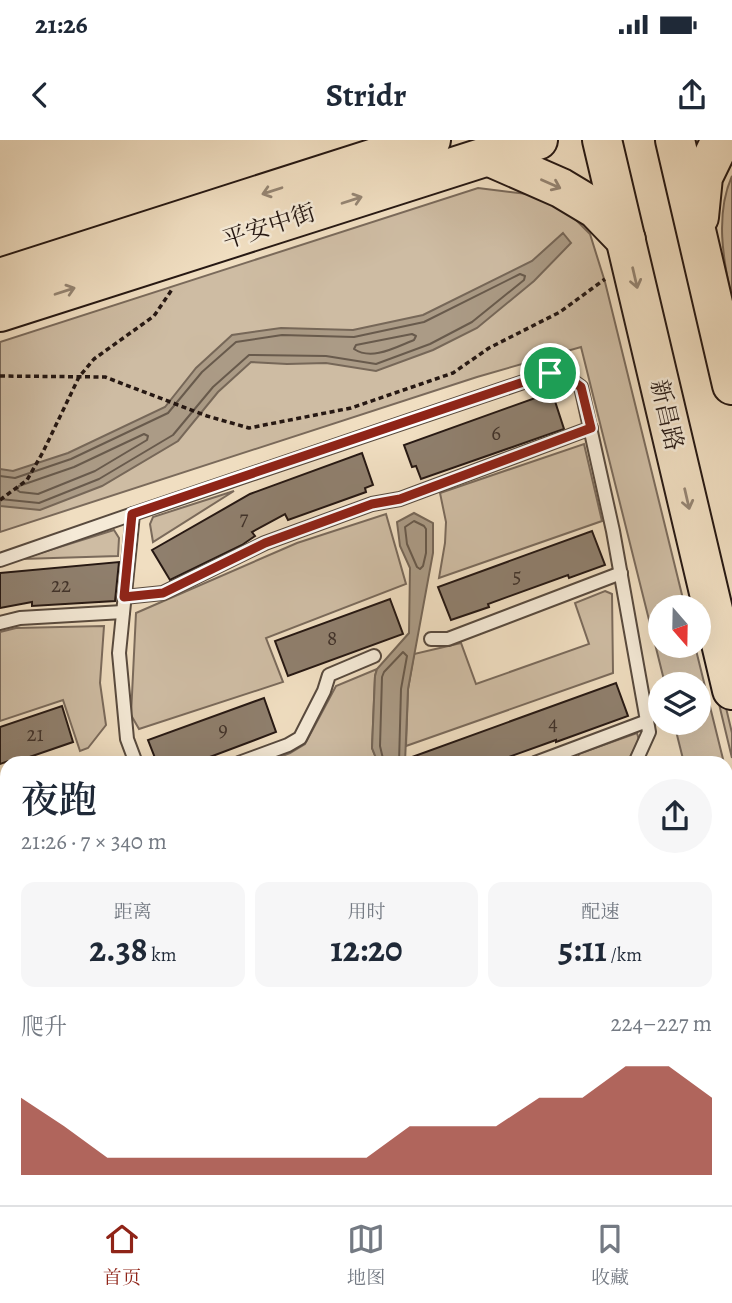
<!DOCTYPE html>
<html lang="zh">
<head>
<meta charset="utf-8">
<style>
  :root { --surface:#fff; --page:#f6f6f7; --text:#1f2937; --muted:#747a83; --line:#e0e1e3; --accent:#8f2418 }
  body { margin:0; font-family:Alegreya,"Noto Serif SC",serif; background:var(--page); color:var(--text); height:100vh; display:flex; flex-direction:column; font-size:26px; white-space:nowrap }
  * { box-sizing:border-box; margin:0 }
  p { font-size:23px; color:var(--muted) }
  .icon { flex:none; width:38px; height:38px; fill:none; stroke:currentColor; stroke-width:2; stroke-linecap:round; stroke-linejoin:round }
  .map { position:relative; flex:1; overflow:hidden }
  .drawer { position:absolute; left:0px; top:616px; width:733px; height:450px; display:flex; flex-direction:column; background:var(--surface); border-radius:21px 21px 0 0; box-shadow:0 7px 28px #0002 }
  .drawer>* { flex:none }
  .needle { width:46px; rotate:160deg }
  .fabs { position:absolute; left:648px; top:455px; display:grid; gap:14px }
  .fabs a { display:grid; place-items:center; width:63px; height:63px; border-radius:50%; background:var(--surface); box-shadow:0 7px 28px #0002; font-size:35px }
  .pin { position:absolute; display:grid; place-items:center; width:60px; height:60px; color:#fff; margin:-30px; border:4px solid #fff; border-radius:50%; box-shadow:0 2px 7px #0007 }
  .round { display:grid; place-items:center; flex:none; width:74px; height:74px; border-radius:37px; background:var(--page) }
  .head { display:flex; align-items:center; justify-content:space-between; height:119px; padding:0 21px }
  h1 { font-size:38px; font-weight:600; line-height:52px }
  .metrics { display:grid; grid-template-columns:repeat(3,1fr); gap:10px; height:119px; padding:7px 21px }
  .metrics div { display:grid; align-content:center; border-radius:14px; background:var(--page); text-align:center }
  .metrics b { font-size:35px; font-weight:600 }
  .metrics small { font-size:19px; font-weight:400 }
  .metrics p { font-size:19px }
  .chart { height:196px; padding:14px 21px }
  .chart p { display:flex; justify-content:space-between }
  .chart svg { width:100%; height:126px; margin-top:7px; fill:var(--accent); opacity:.7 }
  .status { display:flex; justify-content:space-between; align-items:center; height:49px; padding:0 35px; background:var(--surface); direction:ltr }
  .status svg { height:19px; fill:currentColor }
  header { display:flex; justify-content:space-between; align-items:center; height:91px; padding:0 21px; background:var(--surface); font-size:32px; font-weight:600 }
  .tabs { display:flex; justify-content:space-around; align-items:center; height:98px; border-top:2px solid var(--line); background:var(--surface); font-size:19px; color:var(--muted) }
  .tabs a { display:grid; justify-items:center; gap:4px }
  .tabs .active { color:var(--accent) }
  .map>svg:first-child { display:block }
  .green { fill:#cebca3; stroke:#7a6a5b; stroke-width:2 }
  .water { fill:#ab9b86; stroke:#766758; stroke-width:2 }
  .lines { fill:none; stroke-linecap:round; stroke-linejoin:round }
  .shore { stroke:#685a4c; stroke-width:2 }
  .building { fill:#8f7f6d; stroke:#261813; stroke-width:2 }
  .lane-casing { stroke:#584a3e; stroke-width:16 }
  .primary-casing { stroke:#261813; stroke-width:42 }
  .path { stroke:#261813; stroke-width:3.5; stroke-dasharray:5 3.5; stroke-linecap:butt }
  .lane { stroke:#f5ead7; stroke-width:12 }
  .primary { stroke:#f0dec1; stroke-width:38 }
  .oneway { stroke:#958573 }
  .route-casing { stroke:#fff; stroke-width:14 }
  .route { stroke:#8f2418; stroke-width:9 }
  .labels { text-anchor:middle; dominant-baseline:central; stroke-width:5; stroke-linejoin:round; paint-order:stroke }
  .number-label { font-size:21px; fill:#40322a }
  .street-label { font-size:24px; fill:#261813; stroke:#f5ead7 }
</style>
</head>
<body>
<div class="status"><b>21:26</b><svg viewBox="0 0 49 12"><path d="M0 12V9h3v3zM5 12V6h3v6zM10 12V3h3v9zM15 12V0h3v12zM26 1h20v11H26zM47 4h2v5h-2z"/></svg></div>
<header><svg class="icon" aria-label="back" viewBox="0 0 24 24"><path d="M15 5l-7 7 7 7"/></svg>Stridr<svg class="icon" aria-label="share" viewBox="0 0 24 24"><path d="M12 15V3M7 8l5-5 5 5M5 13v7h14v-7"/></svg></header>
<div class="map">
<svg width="732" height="1065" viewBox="0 0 732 1065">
  <rect width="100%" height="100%" fill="#f0dec1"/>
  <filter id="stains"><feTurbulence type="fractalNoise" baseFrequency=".00286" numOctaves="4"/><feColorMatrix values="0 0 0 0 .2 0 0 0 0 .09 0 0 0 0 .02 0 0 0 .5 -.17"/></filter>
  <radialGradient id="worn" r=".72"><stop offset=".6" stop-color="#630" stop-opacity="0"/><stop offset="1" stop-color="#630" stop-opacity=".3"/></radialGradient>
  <g class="green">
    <path d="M732,36V159C723,120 715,74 732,36Z"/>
    <path d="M478,48L527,54L562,66L590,94L605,142L685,467H660V506H695L724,623H684L674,583H698V544H665L581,207L477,237L0,392V202Z"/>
    <path d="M584,304L602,381L439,438L445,403L446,382L440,353Z"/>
    <path d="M234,351L153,402L150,384L153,377Z"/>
    <path d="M386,374L406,444L266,498L283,542L139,589L131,575L136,473L297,403Z"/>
    <path d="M114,390L119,398L118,416L21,419Z"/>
    <path d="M605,451L612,454L613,533L406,606L408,549L414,514L461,503L476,544L589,504L575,463Z"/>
    <path d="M104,486L100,543L106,585L88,608L80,611L63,560L0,581V492L16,488Z"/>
    <path d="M713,513L732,593V618L707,514Z"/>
    <path d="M377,529L375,536L372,608L378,623H264L290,613L305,604L336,546Z"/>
    <path d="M637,593L639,600L627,623H581L578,614Z"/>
    <path d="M726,632L732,656V793H726Z"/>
    <path d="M7,879V955L0,957V882Z"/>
    <path d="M7,1048V1059H77L63,1065H0V1050Z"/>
    <path d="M732,1052V1065H702L701,1062L712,1059H726V1054Z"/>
    <path d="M286,1059H365L360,1065H242L280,1064Z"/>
    <path d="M392,1059H452L435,1065H391Z"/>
  </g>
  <g class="water">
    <path d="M563,93L571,103L534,141L477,188L433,210L376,231L326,223L287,224L251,222L218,252L178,301L102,346L40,370L0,366V329L13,331L68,313L165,267L196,228L232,195L281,188L353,190L423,175L532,121Z"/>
    <path d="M414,373L433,383V413L408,549L405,623H378L372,608L375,536L377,529L409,493L410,428L400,406L397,382Z"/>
    <path d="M77,1059H286L280,1064L63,1065Z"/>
  </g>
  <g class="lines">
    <g class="shore">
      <path d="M412,194L416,196L414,200C396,207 372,221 354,209L356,205Z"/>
      <path d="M144,294L148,296L147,300L95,331L38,354L20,352L17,350L19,346L74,327Z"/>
      <path d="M0,336L15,338L71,319L168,273L202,232L236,202L282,195L354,197L424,182L520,134L525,136L524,140L472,182L430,204L376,224L326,216L249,215L213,247L173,295L99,339L39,363L0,359"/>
      <path d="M414,381L424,386L426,389V413L423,426L420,429L417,427L407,404L405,387Z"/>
      <path d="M384,623L380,606L382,537L384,532L403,512L407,516L401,549L399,623"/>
    </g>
  </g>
  <g class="building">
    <path d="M552,252L564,289L421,339L416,326L412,327L404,305Z"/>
    <path d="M362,313L373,345L365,348L366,352L288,380L285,374L252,392L255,396L242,405L170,440L152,410L250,354Z"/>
    <path d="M592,391L605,425L569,438L568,435L488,464L489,467L451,480L438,447Z"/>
    <path d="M119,422L115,461L32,466V462L0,468V433Z"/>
    <path d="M390,459L403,494L288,536L275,501Z"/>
    <path d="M616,543L628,576L556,602V600L506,618L508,623H401V621Z"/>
    <path d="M264,558L276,592L194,623H157L148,600Z"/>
    <path d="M62,566L73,602L15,622L14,619L0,624V587Z"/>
  </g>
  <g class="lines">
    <g class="lane-casing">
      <g id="lane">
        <path d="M133,374L119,513L127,599L136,623"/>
        <path d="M0,420L133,374L550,233L567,237L581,247L613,391L649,592L635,623"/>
        <path d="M124,457L163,453L265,403L372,364L400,359L591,288"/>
        <path d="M0,483L20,478L123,472"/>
        <path d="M431,499H448L621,433"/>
        <path d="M239,623L288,605L300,598L324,551L329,535L374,516"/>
        <path d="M535,623L647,581"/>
        <path d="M0,782L7,780"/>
        <path d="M726,806H732"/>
        <path d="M0,869L7,866"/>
        <path d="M726,884H732"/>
        <path d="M726,938L732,956"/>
        <path d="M726,1033L732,1031"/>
        <path d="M0,1038L7,1036"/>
        <path d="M639,1065L656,1059"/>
      </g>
    </g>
    <g class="primary-casing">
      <g id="primary">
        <path d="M602,0L732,550"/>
        <path d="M675,0L732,245"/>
        <path d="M488,16L561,48L596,69L626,100"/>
        <path d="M699,77L703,37L721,0"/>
        <path d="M0,138L431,0"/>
        <path d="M0,172L538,0"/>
      </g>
    </g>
    <g class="path">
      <path d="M0,236L105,237L207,276L249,288L351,268L453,233L489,208L560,172L605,139"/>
      <path d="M0,360L27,340L43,312L79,237L94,219L154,176L173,148"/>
    </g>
    <use href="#lane" class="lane"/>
    <use href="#primary" class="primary"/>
  </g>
  <defs><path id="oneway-shaft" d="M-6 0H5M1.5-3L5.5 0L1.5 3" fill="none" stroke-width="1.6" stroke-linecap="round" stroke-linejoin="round" transform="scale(1.75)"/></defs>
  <g class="oneway">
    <use href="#oneway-shaft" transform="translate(551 44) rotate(24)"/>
    <use href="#oneway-shaft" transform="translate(272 51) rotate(162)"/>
    <use href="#oneway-shaft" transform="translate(352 60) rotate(-18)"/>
    <use href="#oneway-shaft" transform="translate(635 138) rotate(77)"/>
    <use href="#oneway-shaft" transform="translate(65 151) rotate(-18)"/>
    <use href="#oneway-shaft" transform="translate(687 359) rotate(77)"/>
  </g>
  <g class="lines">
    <g class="route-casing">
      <path id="route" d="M550,233L567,237L581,247L591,288L400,359L372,364L265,403L163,453L124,457L132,374Z"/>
    </g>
    <use href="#route" class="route"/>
  </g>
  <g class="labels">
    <g class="number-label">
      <text x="496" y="293">6</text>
      <text x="244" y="378">7</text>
      <text x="517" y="436">5</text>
      <text x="61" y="445">22</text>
      <text x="332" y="498">8</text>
      <text x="553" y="583">4</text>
      <text x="223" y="589">9</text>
      <text x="35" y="594">21</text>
    </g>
    <g class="street-label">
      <text transform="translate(269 86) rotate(-18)">平安中街</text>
      <text transform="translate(667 275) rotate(77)">新昌路</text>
    </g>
  </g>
  <rect width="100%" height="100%" filter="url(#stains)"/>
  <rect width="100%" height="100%" fill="url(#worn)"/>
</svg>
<div class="fabs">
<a><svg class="needle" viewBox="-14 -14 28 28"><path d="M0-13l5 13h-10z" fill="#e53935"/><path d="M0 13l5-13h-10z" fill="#747a83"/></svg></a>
<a><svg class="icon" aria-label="layers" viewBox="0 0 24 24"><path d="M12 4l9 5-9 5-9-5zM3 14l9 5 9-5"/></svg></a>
</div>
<div class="pin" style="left:550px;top:233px;background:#1e9e55"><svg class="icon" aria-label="arrive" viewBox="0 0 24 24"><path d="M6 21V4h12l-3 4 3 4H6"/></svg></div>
<section class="drawer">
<div class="head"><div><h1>夜跑</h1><p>21:26 · 7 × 340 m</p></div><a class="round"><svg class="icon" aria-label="share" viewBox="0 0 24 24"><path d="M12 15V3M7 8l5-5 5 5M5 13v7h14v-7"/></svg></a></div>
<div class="metrics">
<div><p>距离</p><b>2.38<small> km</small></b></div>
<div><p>用时</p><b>12:20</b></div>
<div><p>配速</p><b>5:11<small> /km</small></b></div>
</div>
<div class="chart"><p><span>爬升</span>224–227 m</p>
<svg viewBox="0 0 160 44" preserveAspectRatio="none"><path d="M0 44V17L10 27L20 38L30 38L40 38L50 38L60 38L70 38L80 38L90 27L100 27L110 27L120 17L130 17L140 6L150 6L160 17V44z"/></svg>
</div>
</section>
</div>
<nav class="tabs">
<a class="active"><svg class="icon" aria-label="home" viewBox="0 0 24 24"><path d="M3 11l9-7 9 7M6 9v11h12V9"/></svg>首页</a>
<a><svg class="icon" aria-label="map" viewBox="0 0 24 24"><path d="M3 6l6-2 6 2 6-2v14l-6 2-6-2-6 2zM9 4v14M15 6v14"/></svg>地图</a>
<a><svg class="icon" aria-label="saved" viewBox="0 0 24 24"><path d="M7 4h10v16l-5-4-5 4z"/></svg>收藏</a>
</nav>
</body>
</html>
